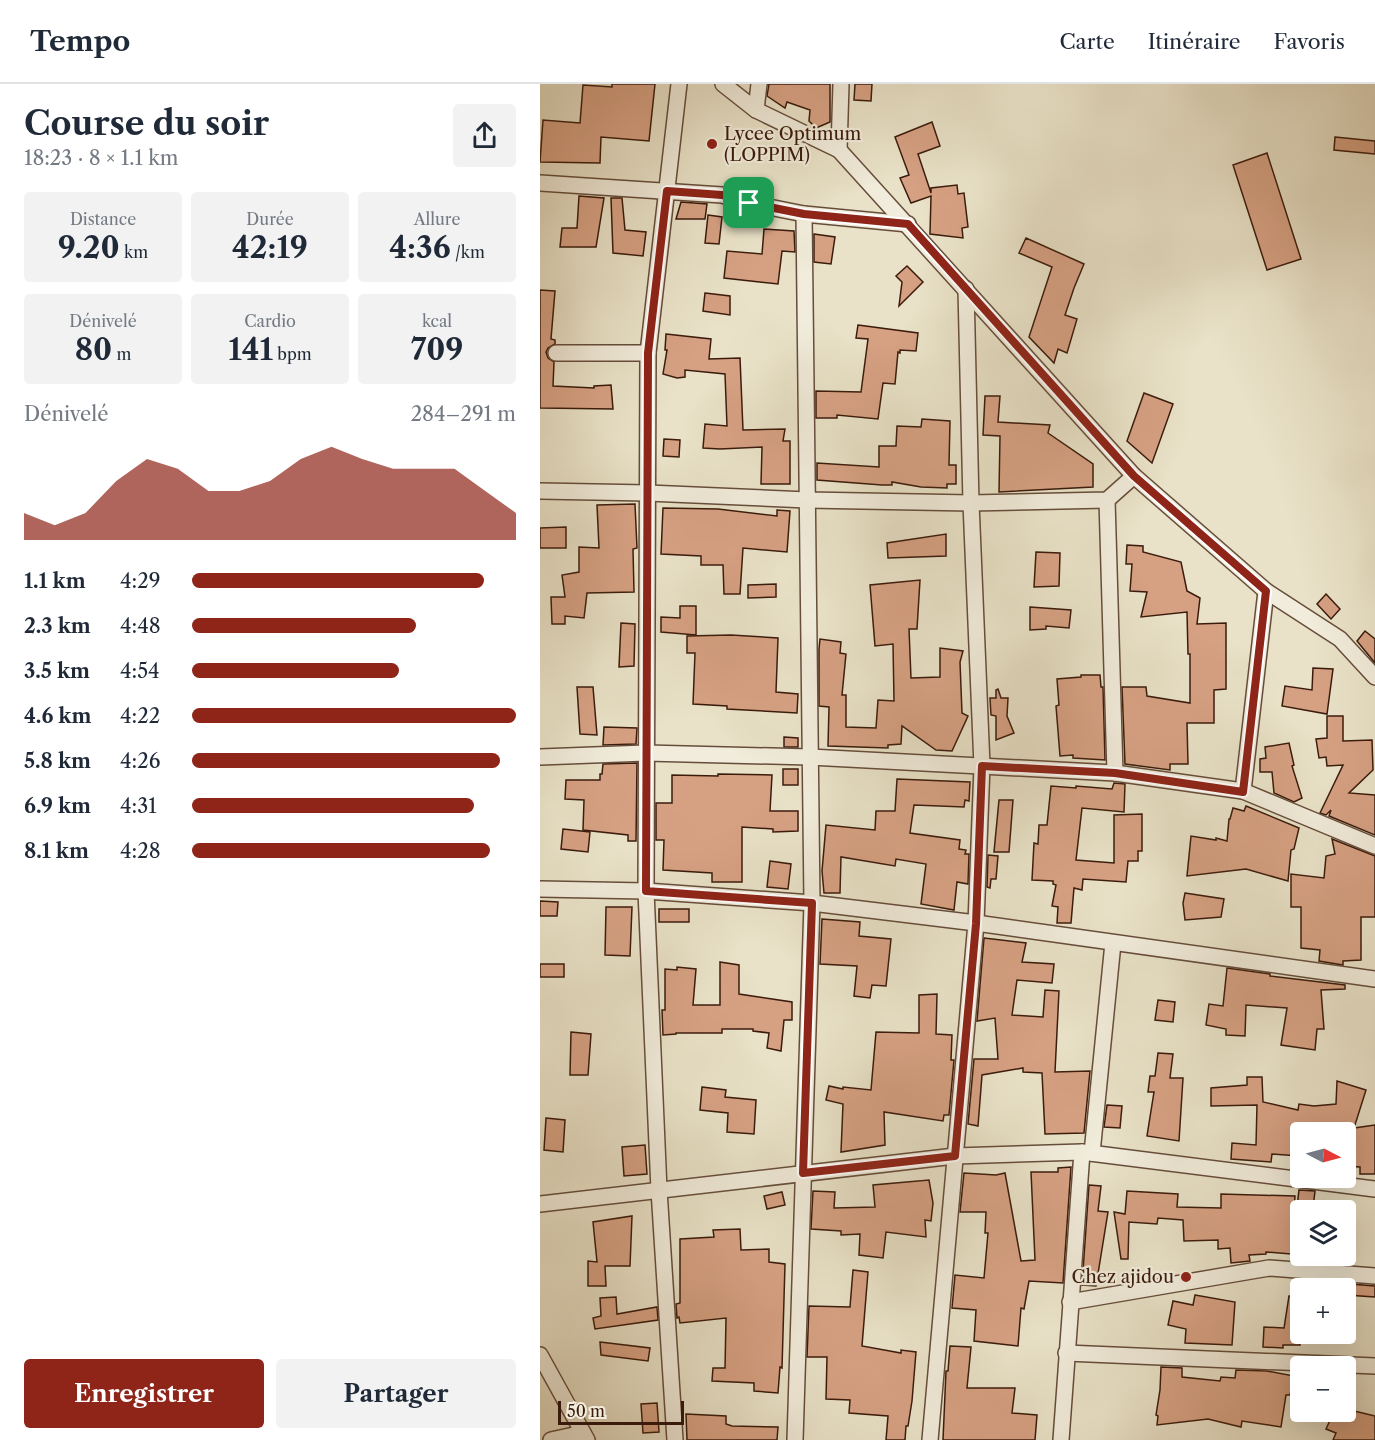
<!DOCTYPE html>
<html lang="fr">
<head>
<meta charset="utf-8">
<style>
  :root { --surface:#fff; --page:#f2f2f3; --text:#1f2937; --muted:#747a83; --line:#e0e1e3; --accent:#8f2418 }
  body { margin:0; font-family:"Libre Caslon Text",serif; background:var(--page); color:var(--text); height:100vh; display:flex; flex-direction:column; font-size:22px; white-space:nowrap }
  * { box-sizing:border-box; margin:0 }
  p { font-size:20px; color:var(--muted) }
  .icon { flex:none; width:33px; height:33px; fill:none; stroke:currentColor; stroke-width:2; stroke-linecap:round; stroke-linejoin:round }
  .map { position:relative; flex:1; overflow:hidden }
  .side { display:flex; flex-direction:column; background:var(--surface); width:540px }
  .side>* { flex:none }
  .needle { width:39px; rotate:96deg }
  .controls { position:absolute; left:750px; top:1038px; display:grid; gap:12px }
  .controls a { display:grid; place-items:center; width:66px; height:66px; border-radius:6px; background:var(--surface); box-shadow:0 6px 24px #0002; font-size:30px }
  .scale { position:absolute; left:18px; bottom:15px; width:126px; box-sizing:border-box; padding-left:6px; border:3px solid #3b1b0c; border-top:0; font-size:16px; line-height:21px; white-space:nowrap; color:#3b1b0c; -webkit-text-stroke:4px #f1ecdb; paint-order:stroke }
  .pin { position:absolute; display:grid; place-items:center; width:51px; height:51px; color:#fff; margin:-26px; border-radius:12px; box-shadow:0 3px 9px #0006 }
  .round { display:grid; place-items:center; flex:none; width:63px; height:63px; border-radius:6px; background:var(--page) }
  .head { display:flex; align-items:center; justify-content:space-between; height:102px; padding:0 24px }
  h1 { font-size:33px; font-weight:800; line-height:45px }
  .figures { display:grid; grid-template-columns:repeat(3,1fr); gap:9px; height:102px; padding:6px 24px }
  .figures div { display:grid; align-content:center; border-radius:6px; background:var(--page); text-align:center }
  .figures b { font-size:30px; font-weight:800 }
  .figures small { font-size:16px; font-weight:400 }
  .figures p { font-size:16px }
  .chart { height:168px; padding:12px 24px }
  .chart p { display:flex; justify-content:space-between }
  .chart svg { width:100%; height:108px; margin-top:6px; fill:var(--accent); opacity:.7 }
  .button { display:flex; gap:12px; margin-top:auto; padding:12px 24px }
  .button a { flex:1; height:69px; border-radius:6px; background:var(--accent); color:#fff; font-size:24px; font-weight:800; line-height:69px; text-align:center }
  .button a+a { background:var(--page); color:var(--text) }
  ul { padding:0 24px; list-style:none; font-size:20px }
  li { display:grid; grid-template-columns:96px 72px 1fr; align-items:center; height:45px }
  li i { height:15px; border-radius:8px; background:var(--accent) }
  header { display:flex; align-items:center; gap:36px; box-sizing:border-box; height:84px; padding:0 30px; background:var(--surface); border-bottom:2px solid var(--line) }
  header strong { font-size:28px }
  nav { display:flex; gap:33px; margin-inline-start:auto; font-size:21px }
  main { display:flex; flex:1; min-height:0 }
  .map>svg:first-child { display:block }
  .building { fill:#d6a183; stroke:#3b1b0c; stroke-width:1.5 }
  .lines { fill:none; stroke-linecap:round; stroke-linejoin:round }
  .minor-casing { stroke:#664d3b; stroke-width:18 }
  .minor { stroke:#f1ecdb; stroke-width:15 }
  .route-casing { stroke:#fff; stroke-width:12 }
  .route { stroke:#8f2418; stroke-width:8 }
  .poi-dot { fill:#8f2418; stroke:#f1ecdb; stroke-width:2 }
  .labels { text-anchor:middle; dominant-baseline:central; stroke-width:4.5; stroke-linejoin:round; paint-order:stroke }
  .poi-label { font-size:18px; fill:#3b1b0c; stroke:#f1ecdb; text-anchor:start }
</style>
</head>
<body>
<header>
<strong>Tempo</strong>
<nav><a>Carte</a><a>Itinéraire</a><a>Favoris</a></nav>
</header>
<main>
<section class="side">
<div class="head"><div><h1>Course du soir</h1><p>18:23 · 8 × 1.1 km</p></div><a class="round"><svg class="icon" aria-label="share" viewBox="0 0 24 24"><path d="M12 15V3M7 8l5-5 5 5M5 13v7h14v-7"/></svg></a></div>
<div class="figures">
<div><p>Distance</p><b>9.20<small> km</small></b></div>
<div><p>Durée</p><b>42:19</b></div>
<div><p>Allure</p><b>4:36<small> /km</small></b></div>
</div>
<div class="figures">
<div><p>Dénivelé</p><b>80<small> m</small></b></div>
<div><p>Cardio</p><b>141<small> bpm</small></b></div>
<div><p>kcal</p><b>709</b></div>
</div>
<div class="chart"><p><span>Dénivelé</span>284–291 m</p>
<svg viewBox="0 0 160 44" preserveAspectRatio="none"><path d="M0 44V33L10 38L20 33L30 20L40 11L50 15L60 24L70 24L80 20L90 11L100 6L110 11L120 15L130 15L140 15L150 24L160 33V44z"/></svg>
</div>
<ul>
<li><b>1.1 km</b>4:29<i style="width:90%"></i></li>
<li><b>2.3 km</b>4:48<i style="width:69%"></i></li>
<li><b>3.5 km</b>4:54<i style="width:64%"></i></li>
<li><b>4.6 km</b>4:22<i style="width:100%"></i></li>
<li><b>5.8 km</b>4:26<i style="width:95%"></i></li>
<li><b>6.9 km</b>4:31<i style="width:87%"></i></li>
<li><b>8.1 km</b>4:28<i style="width:92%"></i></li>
</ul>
<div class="button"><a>Enregistrer</a><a>Partager</a></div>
</section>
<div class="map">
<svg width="835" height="1356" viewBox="0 0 835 1356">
  <rect width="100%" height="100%" fill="#e9e2c8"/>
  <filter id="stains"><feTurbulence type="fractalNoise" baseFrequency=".00333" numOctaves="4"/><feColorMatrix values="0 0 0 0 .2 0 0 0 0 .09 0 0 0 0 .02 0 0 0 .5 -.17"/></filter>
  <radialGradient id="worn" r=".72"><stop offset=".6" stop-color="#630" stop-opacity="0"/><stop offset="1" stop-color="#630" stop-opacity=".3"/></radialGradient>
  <g class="building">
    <path d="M72,0H115L109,57L61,53L60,79L0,78L3,36L40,39L43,1L72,3Z"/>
    <path d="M229,0H290V38L276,44L269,37L270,26L247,18L245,24L227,12Z"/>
    <path d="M315,0H332L331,17L314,16Z"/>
    <path d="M392,38L400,62L378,70L391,109V104L417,101L418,110L424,109L428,143L422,144L423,154L390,150L391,112L371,119L360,94L369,91L355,53Z"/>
    <path d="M795,53L835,57V70L794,66Z"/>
    <path d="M727,69L761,175L727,186L693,81Z"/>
    <path d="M39,112L64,114L56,163H20L22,144H37Z"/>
    <path d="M71,114H82L85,146L106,148L103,172L73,169Z"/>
    <path d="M141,118L167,120L165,135H136Z"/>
    <path d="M168,131L182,133L179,160L165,159Z"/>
    <path d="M224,145L254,147L255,168L242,167L238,200L184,194L187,167L222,170Z"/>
    <path d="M274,150L295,153L291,180L274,178Z"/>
    <path d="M486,154L544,180L534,204L525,231L537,235L527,269L518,265L514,279L489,253L512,183L479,169Z"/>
    <path d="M367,182L383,198L359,222L362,198L356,192Z"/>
    <path d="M0,206L15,207L11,255L15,256V260L8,264L6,268L8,274L14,278L13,302L54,304V302L71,301L73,325L0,324Z"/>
    <path d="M165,209L190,212V231L163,227Z"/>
    <path d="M318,241L378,249L376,267L360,266V269L358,268L355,300L343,299L338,335L297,331V334H276V307L321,308L328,255L316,254Z"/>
    <path d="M126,250L171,255L169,275L200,274L203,346L245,345L243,357H250V400H221L222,363L180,365L163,364L165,340L187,342L185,290L145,286V293L137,294L123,290L127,266H125Z"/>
    <path d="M604,309L633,320L612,379L587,357Z"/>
    <path d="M445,312H460L458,338L510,341L508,349L553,380V403L459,408L460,352L443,351Z"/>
    <path d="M382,335L410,337L409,381H416V400H407V404L381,403L352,398V401H342L277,396V379L339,383V362H356L357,342L381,343Z"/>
    <path d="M124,355L140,356L139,373L123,372Z"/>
    <path d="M95,420L97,464L93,465L94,508L47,509L44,534L25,532V540H12L11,513H25L22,491L39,488V463L59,464L57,421Z"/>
    <path d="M123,424L178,425L237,432V426L250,427L247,468L203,464L200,510H184L183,481H161V472L121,470Z"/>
    <path d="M26,443V464H0V444Z"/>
    <path d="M406,450V472L348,474L347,459Z"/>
    <path d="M587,461L603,462V468L641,478L647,507L660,514L657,540L686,539V605L674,606V639H647L648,680H630V686L585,680L582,603H606L607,612L650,619V570H648L647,528L601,533L607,508L590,507L592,480H586Z"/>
    <path d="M496,468L520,469L519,502L494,503Z"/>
    <path d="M380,496L377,545H369L371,594L400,593V564L423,567L420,578L422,629L428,632L412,667L396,666L362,642L361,660L348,661V664L288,662L289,623L279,622V565L280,555L301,558L300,569L306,570L302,611H306V643L336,644L338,616L354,617L353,560L335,562L330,501Z"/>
    <path d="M236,500V513L208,514V501Z"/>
    <path d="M786,510L800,525L791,535L777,520Z"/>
    <path d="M140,522H156V551L121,548V533L140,534Z"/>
    <path d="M490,523L531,526L529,544L506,542V545L490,546Z"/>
    <path d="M81,539L95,540L94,582L79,583Z"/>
    <path d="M825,547L835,555V579L817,557Z"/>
    <path d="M191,551L238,554L236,608L258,610L257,629L187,625V622L153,620L155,569H147V552Z"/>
    <path d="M773,584L793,585L787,630L742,622L745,602L772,606Z"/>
    <path d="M541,591H560L561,603H563L565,676L533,674V671L520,672L516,622L519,621L517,595L541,593Z"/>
    <path d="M37,603H53L57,651L40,650Z"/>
    <path d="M458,605L461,614H468L467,632L474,649L456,656V632L451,631L450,614H456V606Z"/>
    <path d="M787,632H803V657L832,656L833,686L809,709L835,711V751L789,732L791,726L786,731L780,729L803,681L787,682L786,673L779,674L776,655L787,654Z"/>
    <path d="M64,643L97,644L96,660L63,661Z"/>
    <path d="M244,653L258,654V663H244Z"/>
    <path d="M749,659L754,681L752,682L762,714L754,718L734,709L732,688H720V675L726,674L725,663Z"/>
    <path d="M97,679L96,757H88V751L43,746L44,716L25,715L26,696H60V690H62L63,680Z"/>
    <rect x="243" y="685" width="15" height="16"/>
    <path d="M178,690L232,691L230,727H258V747L233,748V745L202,743V798H172V789L123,786L124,756H116V719H132V691L178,692Z"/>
    <path d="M357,695L430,698L429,717L425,716L424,723L374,721L370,749L420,756L419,765L426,766L425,770H429L428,800L417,798L414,826L381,820L386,780L356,775L355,782L301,773L300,809H284L282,787L286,741L335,746L336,727H355Z"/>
    <path d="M574,699L585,700L584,728L542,724L536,776L574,779V731L602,730V767H598V777H588L586,798L543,795L542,806L534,804L531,839H517L518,823L512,822L516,801L513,800V797L492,796L494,759L498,760L499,741H507L511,702L536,704V702L572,705Z"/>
    <path d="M459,716H473L469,768H454Z"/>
    <path d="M706,722L759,744L754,765L751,766L748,797L706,785L647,792L651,752L676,756V754L687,757L689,735H690L693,724L704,727Z"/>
    <path d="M23,745L50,748L48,768L21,765Z"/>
    <path d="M792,755L835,772V833H821V876L803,877V881L779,877L780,866L761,864V823H751V790L784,794L786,772L795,770Z"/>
    <path d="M448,771L458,772L456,795H451L450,804L447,803Z"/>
    <path d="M230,777L251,780L248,805L227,803Z"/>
    <path d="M645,809L684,815L681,833L645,836L643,819Z"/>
    <path d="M0,817L18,818L17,832H0Z"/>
    <path d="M66,823H92L90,872L65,871Z"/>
    <rect x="119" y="825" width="30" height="13"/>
    <path d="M282,835L320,838L319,852L351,855L346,902L332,901L330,914L314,912L317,882L280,880Z"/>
    <path d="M444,854L486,859L482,878L514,880L512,899L477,896L472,931L503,933L505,906L519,907L515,988L550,987L544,1049L505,1050L502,989L483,988V984L442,991L438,1042L428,1040L434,975H458L455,934L437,937Z"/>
    <path d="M180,878L199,881V910L252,918V936H244L241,967L227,964L229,949L213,947V945H182V949H136V950L123,951L122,926H125V885L137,886V883L156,885L153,921H180Z"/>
    <rect x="0" y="880" width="24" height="13"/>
    <path d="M687,884L730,890V892L805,901V905L781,906L784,945H777L775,966L741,961L747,924L706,921L705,952L686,951V945L666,941L669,920L683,922Z"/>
    <path d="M397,910L396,950L412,951L411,976H414L409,1031H404L403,1037L344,1028L345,1061L301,1068L303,1020L286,1016L289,1002L303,1005V1003L331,1006L336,948L379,949V911Z"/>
    <path d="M618,916L635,918L633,938L615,936Z"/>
    <path d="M31,948L51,950L48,991H30Z"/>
    <path d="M618,969L633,970L630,994H643L639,1057L607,1052L614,1008H608L610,992H615Z"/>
    <path d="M707,993H722L723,1018L758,1026L759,1020L774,1022L796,1020L797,997L826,1006L814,1044L835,1041V1090H820V1083L806,1082V1048H760V1072L732,1070L731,1078L691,1075L692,1059L716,1061L717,1021L671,1022V1004L707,1001Z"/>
    <path d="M162,1003L186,1006L185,1013L216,1016L214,1050L187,1048L188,1029L160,1026Z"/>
    <path d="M567,1021L582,1022L580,1044L564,1043Z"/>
    <path d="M6,1034L25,1036L23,1068L4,1066Z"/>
    <path d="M105,1061L107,1090L84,1092L82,1063Z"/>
    <path d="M531,1083L523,1199L489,1197L484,1225L481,1224L478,1262L434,1257L436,1226L412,1224L415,1191L444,1194L448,1149H445L446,1128H420L424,1089L456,1091L465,1089L481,1177L495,1176L491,1088H518V1084Z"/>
    <path d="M389,1096L393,1119L391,1137L385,1136L386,1153L346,1148L343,1174L319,1171L320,1150L301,1151V1147L271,1145L273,1107L295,1108L294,1124L335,1123L333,1101Z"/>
    <path d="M549,1101L561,1102L558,1127L568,1128L556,1202L542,1201Z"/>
    <path d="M759,1106L775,1107L773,1124L757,1123Z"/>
    <path d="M587,1107L638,1110L637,1123L681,1124V1110L755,1112L751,1170L726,1168V1170L709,1171L710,1177L691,1179L690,1164L678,1165V1156L644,1157L643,1136L618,1134L617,1140L589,1138L588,1175H581L574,1128L585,1130Z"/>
    <path d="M242,1108L245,1121L227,1125L224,1112Z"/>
    <path d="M92,1132L90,1182H65L66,1202H48V1177L57,1178L53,1138Z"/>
    <path d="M200,1145L201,1166L229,1165V1178L245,1180L242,1284L240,1283L238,1309L214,1307V1299L172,1297L173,1284H185L186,1234L140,1239L139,1233L137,1234L136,1220L140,1219V1155L174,1153L173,1146Z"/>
    <path d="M761,1172H798V1179L760,1177Z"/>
    <path d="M313,1186L328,1188L322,1262L361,1269V1266L376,1268L372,1317L368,1342H366L365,1356H346L348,1332L309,1329L310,1316L286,1315L287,1273H267L269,1222L310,1223Z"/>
    <path d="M759,1196L835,1202V1213L806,1211V1204H758Z"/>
    <path d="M655,1211L695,1218L692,1261L645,1259L646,1245L628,1241L633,1217L653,1221Z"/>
    <path d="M749,1212L760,1213V1261H743V1264L723,1263L724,1243L744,1244Z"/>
    <path d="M76,1213L77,1230L117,1223L118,1236L55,1245L53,1234L61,1232L60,1214Z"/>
    <path d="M60,1258L110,1264L108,1277L61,1271Z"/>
    <path d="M410,1262L431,1263L427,1304H475L472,1329L497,1331L495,1356H403L406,1287H408Z"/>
    <path d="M621,1283L642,1284V1293L680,1297L681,1293L695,1294L696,1286L727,1287L754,1292L750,1311H746L741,1343L702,1337L701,1343L668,1335L617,1341L618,1332L616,1331L620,1306Z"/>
    <path d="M117,1319L119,1348L103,1349L101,1320Z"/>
    <path d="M806,1325L835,1332V1356H793L796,1349L786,1345L792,1332L806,1337Z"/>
    <path d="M146,1330L186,1332V1340L192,1342L238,1343L237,1356H147Z"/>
  </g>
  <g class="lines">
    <g class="minor-casing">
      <g id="minor">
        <path d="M183,0L216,26L299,66L594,392L726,507L800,555L835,593"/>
        <path d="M216,26L219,0"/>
        <path d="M299,66L301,0"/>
        <path d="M0,99L182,111L209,119L264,130L368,140"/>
        <path d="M16,269H108"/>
        <path d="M0,407L108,409L267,416L431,419L567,416L594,392"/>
        <path d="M567,416L575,689"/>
        <path d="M0,673L106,669L270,673L575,689L703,707L835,762"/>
        <path d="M703,707L726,507"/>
        <path d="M0,805L106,807L272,819L436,839L835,895"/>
        <path d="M552,1069L573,859"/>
        <path d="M0,1120L415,1072L542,1068L835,1105"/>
        <path d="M530,1218L729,1184L835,1192"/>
        <path d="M526,1269L835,1282"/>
        <path d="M0,1271L47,1356"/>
        <path d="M11,1356L43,1349"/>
        <path d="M135,1356L119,1106L106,807L108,269L139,0"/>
        <path d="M255,1356L272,819L264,130"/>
        <path d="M390,1356L436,839L442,682L431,419L426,205"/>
        <path d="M521,1356L542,1068"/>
      </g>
    </g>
    <use href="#minor" class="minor"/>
  </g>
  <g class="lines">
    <g class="route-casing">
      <path id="route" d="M127,107L182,111L209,119L264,130L368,140L594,392L726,507L703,708L575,689L442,682L436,840L415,1072L263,1089L272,819L106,807L108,269Z"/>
    </g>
    <use href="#route" class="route"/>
  </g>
  <g class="poi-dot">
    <circle cx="172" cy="60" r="6"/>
    <circle cx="646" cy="1193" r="6"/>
  </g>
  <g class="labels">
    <g class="poi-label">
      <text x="184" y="50">Lycee Optimum<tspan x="184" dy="21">(LOPPIM)</tspan></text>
      <text x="634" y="1193" text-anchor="end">Chez ajidou</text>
    </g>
  </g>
  <rect width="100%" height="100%" filter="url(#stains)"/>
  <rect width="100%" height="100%" fill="url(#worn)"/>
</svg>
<div class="controls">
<a><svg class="needle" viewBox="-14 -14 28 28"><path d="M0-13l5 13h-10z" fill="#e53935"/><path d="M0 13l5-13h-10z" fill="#747a83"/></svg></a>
<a><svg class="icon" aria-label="layers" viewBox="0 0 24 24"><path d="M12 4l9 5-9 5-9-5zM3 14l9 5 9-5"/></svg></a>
<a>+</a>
<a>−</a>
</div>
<div class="scale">50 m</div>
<div class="pin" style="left:209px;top:119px;background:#1e9e55"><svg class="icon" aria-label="arrive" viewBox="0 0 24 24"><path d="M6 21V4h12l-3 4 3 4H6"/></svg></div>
</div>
</main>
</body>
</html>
